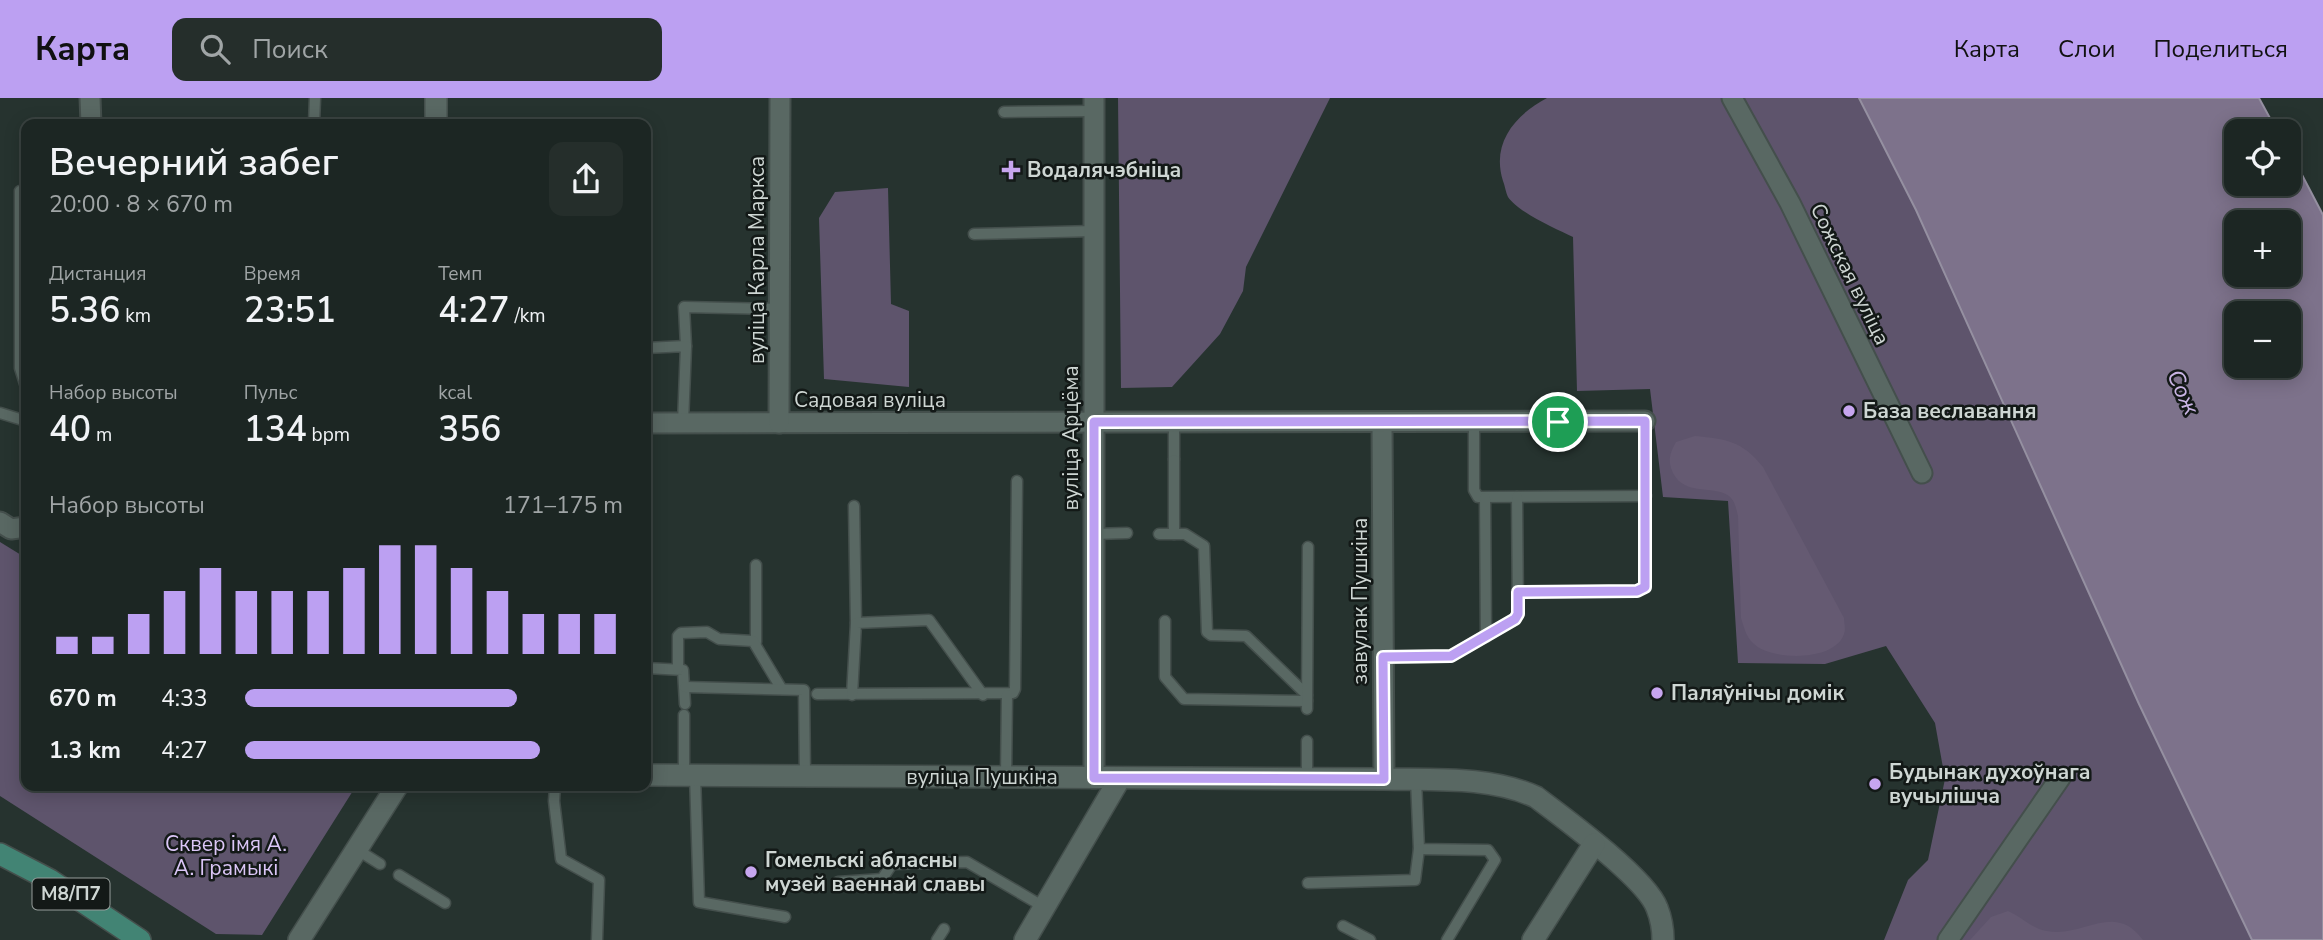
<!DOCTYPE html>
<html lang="ru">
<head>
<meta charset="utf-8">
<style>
  :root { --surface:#1c2623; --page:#252e2b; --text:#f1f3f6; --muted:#a0a5a6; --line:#3a4341; --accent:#bca0f2 }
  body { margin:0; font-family:"Nunito Sans",sans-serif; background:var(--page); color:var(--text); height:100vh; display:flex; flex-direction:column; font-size:26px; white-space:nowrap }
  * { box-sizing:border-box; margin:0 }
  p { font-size:23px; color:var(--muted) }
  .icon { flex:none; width:38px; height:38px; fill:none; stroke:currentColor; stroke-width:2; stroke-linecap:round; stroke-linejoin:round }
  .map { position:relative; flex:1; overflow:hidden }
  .details { position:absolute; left:21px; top:21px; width:630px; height:672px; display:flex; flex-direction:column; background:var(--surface); border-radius:14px; box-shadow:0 4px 18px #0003,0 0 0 2px var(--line) }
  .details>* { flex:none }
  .tools { position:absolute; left:2224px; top:21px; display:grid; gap:14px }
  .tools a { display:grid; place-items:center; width:77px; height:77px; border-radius:14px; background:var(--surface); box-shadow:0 4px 18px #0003,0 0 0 2px var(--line); font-size:35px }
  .pin { position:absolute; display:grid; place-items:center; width:60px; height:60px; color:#fff; margin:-30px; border:4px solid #fff; border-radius:50%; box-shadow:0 2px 7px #0007 }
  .round { display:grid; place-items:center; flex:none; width:74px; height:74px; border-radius:14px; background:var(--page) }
  .head { display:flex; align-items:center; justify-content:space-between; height:119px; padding:0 28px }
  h1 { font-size:38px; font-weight:600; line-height:52px }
  .figures { display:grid; grid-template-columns:repeat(3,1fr); gap:10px; height:119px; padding:7px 28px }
  .figures div { display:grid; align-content:center }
  .figures b { font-size:35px; font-weight:600 }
  .figures small { font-size:19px; font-weight:400 }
  .figures p { font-size:19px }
  .chart { height:196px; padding:14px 28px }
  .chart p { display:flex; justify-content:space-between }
  .chart svg { width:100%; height:126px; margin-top:7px; stroke:var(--accent); stroke-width:6 }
  ul { padding:0 28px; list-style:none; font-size:23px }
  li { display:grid; grid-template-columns:112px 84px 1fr; align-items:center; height:52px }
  li i { height:18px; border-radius:9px; background:var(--accent) }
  header { display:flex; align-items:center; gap:42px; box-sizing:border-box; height:98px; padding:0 35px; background:var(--accent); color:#111 }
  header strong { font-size:33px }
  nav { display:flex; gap:38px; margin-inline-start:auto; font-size:24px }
  .search { width:490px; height:63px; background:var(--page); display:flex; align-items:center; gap:18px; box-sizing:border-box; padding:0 24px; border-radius:14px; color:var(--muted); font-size:26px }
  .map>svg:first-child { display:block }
  .green { fill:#5e546c }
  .forest { fill:#655a72 }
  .water { fill:#7d728b; stroke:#9590a1; stroke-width:2; fill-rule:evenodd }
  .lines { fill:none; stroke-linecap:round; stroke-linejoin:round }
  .service-casing { stroke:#444f4c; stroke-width:13 }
  .minor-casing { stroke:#444f4c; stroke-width:23 }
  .tertiary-casing { stroke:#444f4c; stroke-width:24 }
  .primary-casing { stroke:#444f4c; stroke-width:24 }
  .service { stroke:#596863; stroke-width:10 }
  .minor { stroke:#596863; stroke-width:19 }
  .tertiary { stroke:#596863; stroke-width:21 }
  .primary { stroke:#428474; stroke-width:21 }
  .route-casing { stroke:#fff; stroke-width:14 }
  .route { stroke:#bca0f2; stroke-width:9 }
  .poi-dot { fill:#c7a6ef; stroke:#131917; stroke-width:2.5 }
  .labels { text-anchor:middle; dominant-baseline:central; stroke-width:5; stroke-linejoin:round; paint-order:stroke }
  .shield { fill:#131917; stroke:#969d9b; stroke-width:2 }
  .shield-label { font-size:19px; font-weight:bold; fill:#ced6d3 }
  .poi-label { font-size:21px; font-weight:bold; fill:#ced6d3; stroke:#131917; text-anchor:start }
  .street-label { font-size:21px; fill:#ced6d3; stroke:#131917 }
  .park-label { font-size:21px; fill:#dbc6f7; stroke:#131917 }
  .water-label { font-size:23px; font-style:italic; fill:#c9b4e4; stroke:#131917 }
</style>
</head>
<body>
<header>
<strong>Карта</strong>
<div class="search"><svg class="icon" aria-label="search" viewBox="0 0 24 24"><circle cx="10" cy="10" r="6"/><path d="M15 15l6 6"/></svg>Поиск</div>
<nav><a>Карта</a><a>Слои</a><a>Поделиться</a></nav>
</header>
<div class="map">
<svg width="2323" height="842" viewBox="0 0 2323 842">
  <rect width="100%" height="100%" fill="#26332f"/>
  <g class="green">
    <path d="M1118,0H1330L1246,169L1243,193L1220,236L1172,289L1121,290Z"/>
    <path d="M1547,0H1859L1916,112L2139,606L2252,842H1884L1908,782L1928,762L1945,681L1935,625L1886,548L1825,566L1738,565L1728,403L1663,399L1650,291L1577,293L1573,139C1556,131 1518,114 1508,99C1506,95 1505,88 1503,83C1491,45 1515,17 1547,0Z"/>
    <path d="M888,90L891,206L909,213V289L824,281L819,120L835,94Z"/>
    <path d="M0,444L26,460V688H356L262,837L216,836L0,698Z"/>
  </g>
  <g class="forest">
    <path d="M1695,338C1727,341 1742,343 1763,369L1844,520C1844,525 1846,531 1844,536C1835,564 1770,563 1753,545C1746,539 1744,529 1741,520L1738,418C1736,410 1735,403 1729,398C1712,386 1681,400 1671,370C1668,360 1671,353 1676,344Z"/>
    <path d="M2008,813C2022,819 2032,831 2047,833C2084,840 2114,803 2143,842H1970L1991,819Z"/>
  </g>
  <path class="water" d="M1859,0H2259L2277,33H2236V86H2289V52L2323,117V842H2252L2139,606L1916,112ZM2236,124H2289V177H2236ZM2236,215H2289V268H2236Z"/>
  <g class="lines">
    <g class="service-casing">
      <g id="service">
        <path d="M1004,14L1094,13"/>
        <path d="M314,26L315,0"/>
        <path d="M26,93H20V270L26,289"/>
        <path d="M974,136L1094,133"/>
        <path d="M686,248L684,209L780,211"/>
        <path d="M646,250L686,248L683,325"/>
        <path d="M0,315L26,323"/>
        <path d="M1474,324V392L1478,399L1646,398"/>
        <path d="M1174,361V324"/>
        <path d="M1174,362V436"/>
        <path d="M1485,400L1486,539"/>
        <path d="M854,408L856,525"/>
        <path d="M1094,436L1127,435"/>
        <path d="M1159,436H1185L1204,448L1207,534L1211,537L1246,538L1307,597"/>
        <path d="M1518,494L1637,493L1645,489V323"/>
        <path d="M1165,523V579L1184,601L1307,603"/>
        <path d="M756,544V467"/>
        <path d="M1383,560L1451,558L1515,521L1518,516L1517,399"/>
        <path d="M646,570L683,572L685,606"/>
        <path d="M678,571V538L681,535L707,534L719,541L753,543L781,590"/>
        <path d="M685,589L804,592L805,677"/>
        <path d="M817,596L1013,595L1015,591L1017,383"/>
        <path d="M852,597L856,525L929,522L983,597"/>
        <path d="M1307,611L1308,449"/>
        <path d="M684,677V617"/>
        <path d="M695,677L699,804L785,819"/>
        <path d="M1006,679L1007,597"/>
        <path d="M1307,680V643"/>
        <path d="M1416,682L1419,751L1488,752L1495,762L1447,842"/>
        <path d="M555,688L554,703L561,761L599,782L597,842"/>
        <path d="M356,751L380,766"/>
        <path d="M399,777L445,805"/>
        <path d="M838,784L882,781L892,766L967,764L1044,809"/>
        <path d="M1308,785L1415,782L1419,751"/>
        <path d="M1343,828L1370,842"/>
        <path d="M937,842L944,831"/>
      </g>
    </g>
    <g class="minor-casing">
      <g id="minor">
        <path d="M90,0L91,26"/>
        <path d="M1732,0L1790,105L1922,375"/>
        <path d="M1382,324L1384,681"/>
        <path d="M646,325L1645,323"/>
        <path d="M779,325L780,0"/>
        <path d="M0,424L11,431L26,429"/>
        <path d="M1094,680V0"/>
        <path d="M1948,842L2060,680"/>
      </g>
    </g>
    <g class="tertiary-casing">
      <g id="tertiary">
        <path d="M436,26V0"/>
        <path d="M646,677L1384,681C1434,682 1490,678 1536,699C1564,720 1646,780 1657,810C1661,820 1663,831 1663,842"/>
        <path d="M299,842L397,688"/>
        <path d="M1025,842L1120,680"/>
        <path d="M1533,842L1594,746"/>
      </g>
    </g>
    <g class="primary-casing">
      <path id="primary" d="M0,756L50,782L140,842"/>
    </g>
    <use href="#service" class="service"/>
    <use href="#minor" class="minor"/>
    <use href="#tertiary" class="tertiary"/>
    <use href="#primary" class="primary"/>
  </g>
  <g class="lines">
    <g class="route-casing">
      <path id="route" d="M1645,323V489L1637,493L1518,494V516L1515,521L1451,558L1383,559L1384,681L1094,680V324Z"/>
    </g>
    <use href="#route" class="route"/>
  </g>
  <g class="poi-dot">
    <path d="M1007.5 61.5h7v7h7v7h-7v7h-7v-7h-7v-7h7z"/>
    <circle cx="1849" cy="313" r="7"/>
    <circle cx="1657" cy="595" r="7"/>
    <circle cx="1875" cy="686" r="7"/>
    <circle cx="751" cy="774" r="7"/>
  </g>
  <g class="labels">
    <rect class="shield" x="32.5" y="780.5" width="77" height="31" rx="5"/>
    <g class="shield-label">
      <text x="71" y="796">М8/П7</text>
    </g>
    <g class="poi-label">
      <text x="1027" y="72">Водалячэбніца</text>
      <text x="1863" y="313">База веславання</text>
      <text x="1671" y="595">Паляўнічы домік</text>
      <text x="1889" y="674">Будынак духоўнага<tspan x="1889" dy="24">вучылішча</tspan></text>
      <text x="765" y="762">Гомельскі абласны<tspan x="765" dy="24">музей ваеннай славы</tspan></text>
    </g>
    <g class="street-label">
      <text transform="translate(757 162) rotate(-90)">вуліца Карла Маркса</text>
      <text transform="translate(1850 176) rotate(64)">Сожская вуліца</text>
      <text x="870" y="302">Садовая вуліца</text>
      <text transform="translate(1071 340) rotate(-90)">вуліца Арцёма</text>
      <text transform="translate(1360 503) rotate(-90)">завулак Пушкіна</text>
      <text x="982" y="679">вуліца Пушкіна</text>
    </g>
    <g class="park-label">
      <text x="226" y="746">Сквер імя А.<tspan x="226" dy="24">А. Грамыкі</tspan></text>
    </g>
    <g class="water-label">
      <text transform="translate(2183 294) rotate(65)">Сож</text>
    </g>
  </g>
</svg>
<div class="tools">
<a><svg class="icon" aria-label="locate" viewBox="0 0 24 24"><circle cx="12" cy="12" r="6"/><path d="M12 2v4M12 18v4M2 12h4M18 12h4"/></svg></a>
<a>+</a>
<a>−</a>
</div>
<div class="pin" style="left:1558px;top:324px;background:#1e9e55"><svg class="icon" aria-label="arrive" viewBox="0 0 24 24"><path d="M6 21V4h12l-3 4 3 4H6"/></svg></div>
<section class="details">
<div class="head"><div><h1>Вечерний забег</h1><p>20:00 · 8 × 670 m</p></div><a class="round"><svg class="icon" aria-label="share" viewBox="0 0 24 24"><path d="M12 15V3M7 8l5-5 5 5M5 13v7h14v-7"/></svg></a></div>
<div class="figures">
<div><p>Дистанция</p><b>5.36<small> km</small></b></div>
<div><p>Время</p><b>23:51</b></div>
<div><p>Темп</p><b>4:27<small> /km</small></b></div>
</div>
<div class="figures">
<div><p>Набор высоты</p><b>40<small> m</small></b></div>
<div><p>Пульс</p><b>134<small> bpm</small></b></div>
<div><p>kcal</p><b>356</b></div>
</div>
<div class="chart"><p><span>Набор высоты</span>171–175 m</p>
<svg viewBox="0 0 160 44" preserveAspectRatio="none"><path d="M5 44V38M15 44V38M25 44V30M35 44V22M45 44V14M55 44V22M65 44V22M75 44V22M85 44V14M95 44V6M105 44V6M115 44V14M125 44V22M135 44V30M145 44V30M155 44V30"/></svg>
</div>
<ul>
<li><b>670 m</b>4:33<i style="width:72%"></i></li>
<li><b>1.3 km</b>4:27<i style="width:78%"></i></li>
</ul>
</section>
</div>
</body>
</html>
